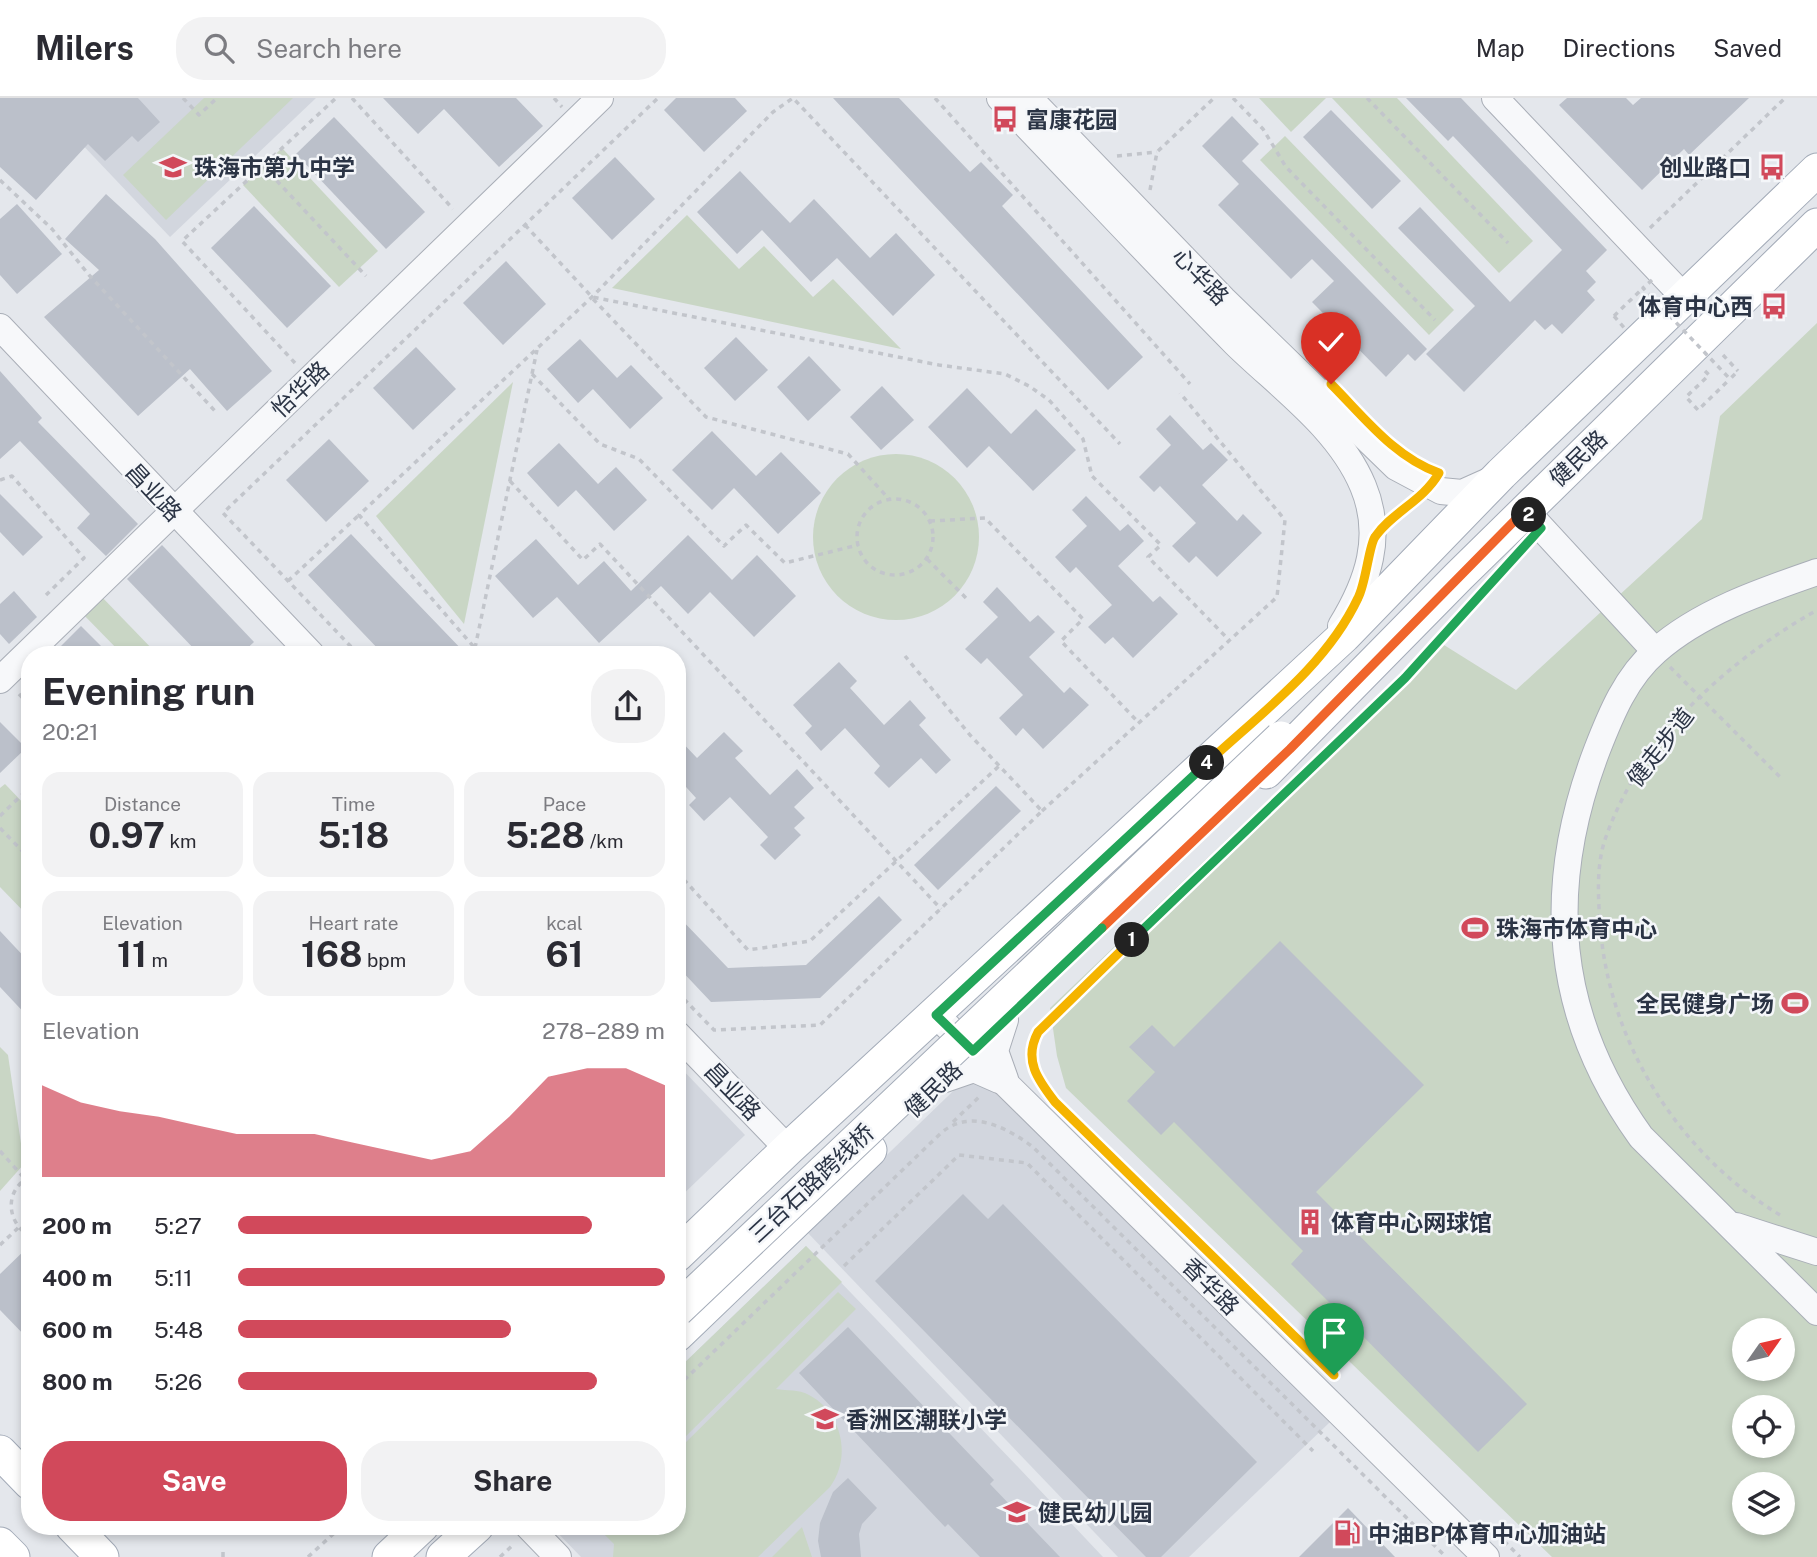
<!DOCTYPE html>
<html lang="en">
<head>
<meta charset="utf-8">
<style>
  :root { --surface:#fff; --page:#f2f2f3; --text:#2b2b33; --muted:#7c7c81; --line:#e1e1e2; --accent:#d1495b }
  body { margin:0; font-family:"Public Sans","Noto Sans SC",sans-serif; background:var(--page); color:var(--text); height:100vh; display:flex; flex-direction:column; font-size:26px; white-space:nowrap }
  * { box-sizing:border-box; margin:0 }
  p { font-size:23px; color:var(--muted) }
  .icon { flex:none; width:38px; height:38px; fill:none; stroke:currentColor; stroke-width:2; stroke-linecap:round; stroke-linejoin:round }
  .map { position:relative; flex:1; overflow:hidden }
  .sheet { position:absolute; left:21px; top:548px; width:665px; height:889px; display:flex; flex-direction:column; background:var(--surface); border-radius:28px; box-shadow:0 4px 10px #0003 }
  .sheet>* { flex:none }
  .needle { width:46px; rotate:56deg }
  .controls { position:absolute; left:1732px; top:1220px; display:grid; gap:14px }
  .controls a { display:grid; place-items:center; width:63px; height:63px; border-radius:50%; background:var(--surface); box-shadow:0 4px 10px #0003; font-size:35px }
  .pin { position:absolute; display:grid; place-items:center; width:60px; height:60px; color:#fff; margin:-72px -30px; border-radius:50% 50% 50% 0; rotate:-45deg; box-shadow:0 0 7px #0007 }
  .pin .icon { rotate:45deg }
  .km { position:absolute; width:35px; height:35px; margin:-18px; border-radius:50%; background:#222; color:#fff; font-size:19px; line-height:35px; text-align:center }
  .round { display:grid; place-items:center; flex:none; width:74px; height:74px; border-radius:28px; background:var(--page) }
  .head { display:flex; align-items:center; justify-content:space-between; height:119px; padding:0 21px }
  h1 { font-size:38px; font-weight:700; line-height:52px }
  .figures { display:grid; grid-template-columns:repeat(3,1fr); gap:10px; height:119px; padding:7px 21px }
  .figures div { display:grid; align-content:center; border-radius:18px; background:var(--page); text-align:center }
  .figures b { font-size:35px; font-weight:700 }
  .figures small { font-size:19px; font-weight:400 }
  .figures p { font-size:19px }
  .chart { height:196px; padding:14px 21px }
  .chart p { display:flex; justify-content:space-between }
  .chart svg { width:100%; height:126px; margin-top:7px; fill:var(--accent); opacity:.7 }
  .primary-button { display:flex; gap:14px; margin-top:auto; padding:14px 21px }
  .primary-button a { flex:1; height:80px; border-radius:28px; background:var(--accent); color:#fff; font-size:28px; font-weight:700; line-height:80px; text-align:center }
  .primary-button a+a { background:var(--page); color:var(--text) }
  ul { padding:0 21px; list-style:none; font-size:23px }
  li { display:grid; grid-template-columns:112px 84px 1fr; align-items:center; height:52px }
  li i { height:18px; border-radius:9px; background:var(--accent) }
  header { display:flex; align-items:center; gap:42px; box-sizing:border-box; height:98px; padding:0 35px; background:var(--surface); border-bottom:2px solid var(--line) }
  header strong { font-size:33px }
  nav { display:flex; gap:38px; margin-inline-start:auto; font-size:24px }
  .search { width:490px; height:63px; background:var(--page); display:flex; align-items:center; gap:18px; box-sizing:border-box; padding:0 24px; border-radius:28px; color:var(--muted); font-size:26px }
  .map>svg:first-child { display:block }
  .built { fill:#d2d6de }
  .green { fill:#c9d6c5; fill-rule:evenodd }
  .building { fill:#bbc0ca }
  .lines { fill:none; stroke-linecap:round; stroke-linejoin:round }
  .minor-casing { stroke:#a9aeb7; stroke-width:28 }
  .major-casing { stroke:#a3abb8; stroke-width:35 }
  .path { stroke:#c2c5cb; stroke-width:3.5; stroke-dasharray:5 5; stroke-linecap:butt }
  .minor { stroke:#f7f8fa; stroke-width:26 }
  .major { stroke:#fff; stroke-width:33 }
  .major-bridge-casing { stroke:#a3abb8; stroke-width:35; stroke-linecap:butt }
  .path-bridge { stroke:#c2c5cb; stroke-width:3.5; stroke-dasharray:5 5; stroke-linecap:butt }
  .major-bridge { stroke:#fff; stroke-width:33 }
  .split-1-casing { stroke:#fff; stroke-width:14 }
  .split-2-casing { stroke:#fff; stroke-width:14 }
  .split-3-casing { stroke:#fff; stroke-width:14 }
  .split-4-casing { stroke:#fff; stroke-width:14 }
  .split-5-casing { stroke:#fff; stroke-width:14 }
  .split-1 { stroke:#f5b400; stroke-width:9 }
  .split-2 { stroke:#22a559; stroke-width:9 }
  .split-3 { stroke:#f0652b; stroke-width:9 }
  .split-4 { stroke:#22a559; stroke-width:9 }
  .split-5 { stroke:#f5b400; stroke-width:9 }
  .labels { text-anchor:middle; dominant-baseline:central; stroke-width:5; stroke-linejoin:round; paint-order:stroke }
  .poi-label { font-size:23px; font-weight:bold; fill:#2b3445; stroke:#f4f6f9; text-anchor:start }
  .street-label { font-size:23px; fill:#2b3445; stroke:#f4f6f9 }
</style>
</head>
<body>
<header>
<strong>Milers</strong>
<div class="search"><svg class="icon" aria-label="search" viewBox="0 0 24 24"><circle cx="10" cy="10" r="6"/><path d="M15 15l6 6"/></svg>Search here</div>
<nav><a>Map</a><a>Directions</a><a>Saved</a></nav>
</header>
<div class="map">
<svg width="1817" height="1459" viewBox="0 0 1817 1459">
  <rect width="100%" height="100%" fill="#e4e7ec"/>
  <g class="built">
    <path d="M38,0H316L170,139Z"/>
    <path d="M677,966L745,1037L677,1102Z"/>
    <path d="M975,972L1330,1324L1189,1459H1118L807,1134Z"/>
    <path d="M806,1148L1019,1370L1103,1459H581L551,1428H677V1272Z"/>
  </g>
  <g class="green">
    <path d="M204,0H293L166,122L123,77Z"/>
    <path d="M1259,0H1326L1291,34Z"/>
    <path d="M1332,0H1397L1533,143L1499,175Z"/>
    <path d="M1285,38L1454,212L1429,237L1260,62Z"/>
    <path d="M282,50L378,153L339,189L243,87Z"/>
    <path d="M687,117L739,171L764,148L813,199L833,181L901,251L612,190Z"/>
    <path d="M1817,225V1459H1552L1066,990L1057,958L1050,910L1436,542L1516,592L1702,421L1720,318ZM1745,1232H1783V1270H1745ZM1745,1309H1783V1348H1745ZM1745,1386H1783V1424H1745Z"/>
    <path d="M513,284L464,526L376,418Z"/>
    <circle cx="896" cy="439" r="83"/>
    <path d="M98,495L157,556H122L80,513Z"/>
    <path d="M5,686L30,712V820L0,789V690Z"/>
    <path d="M0,949L8,957L24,1066L0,1093Z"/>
    <path d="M806,1148L842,1184L677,1347V1272Z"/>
    <path d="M838,1194L856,1211L776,1291C787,1293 798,1291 809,1297C842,1314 852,1359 830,1389L758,1459H613L614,1446L599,1431L602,1428H677V1353Z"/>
    <path d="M802,1429L812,1459H772Z"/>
  </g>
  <g class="building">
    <path d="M0,0H138L160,24L138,44L132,38L105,63L88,46L36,102L0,69Z"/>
    <path d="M383,0H516L543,28L499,69L444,11L418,36Z"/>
    <path d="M676,0H735L747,13L704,54L664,12Z"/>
    <path d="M833,0H899L970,74L981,64L1013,97L1002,108L1143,259L1108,292Z"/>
    <path d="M1406,0H1461L1607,152L1586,173L1596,184L1587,193L1595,202L1562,236L1552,226L1545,232L1535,222L1464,294L1426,256L1475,208L1398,130L1420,109L1510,204L1562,152L1453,38L1448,43Z"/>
    <path d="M1567,0H1626L1633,7L1641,0H1749L1689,57L1684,51L1642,92L1559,7Z"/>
    <path d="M1331,12L1401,83L1372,111L1303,39Z"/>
    <path d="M1232,18L1259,46L1242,63L1427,251L1415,263L1408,256L1386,279L1312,204L1334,183L1312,161L1291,181L1218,107L1239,86L1202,48Z"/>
    <path d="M334,19L425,114L386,151L296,56Z"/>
    <path d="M615,59L655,101L612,142L572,100Z"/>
    <path d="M740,73L790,125L814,101L870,160L896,135L935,177L893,218L837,160L811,184L762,132L737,156L697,114Z"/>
    <path d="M106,96L155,141L272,273L227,313L190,271L138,318L44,219L99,172L65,141Z"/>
    <path d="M17,106L62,156L17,196L0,177V121Z"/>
    <path d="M254,108L331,188L287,230L211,150Z"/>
    <path d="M506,163L546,206L503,247L463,205Z"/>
    <path d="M736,239L768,272L735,303L704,270Z"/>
    <path d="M580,241L617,280L631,267L663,300L630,331L593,291L578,305L547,271Z"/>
    <path d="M416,249L456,291L413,332L373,290Z"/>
    <path d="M809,258L841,292L808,323L777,289Z"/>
    <path d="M0,273L42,320L38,324L138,426L106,458L77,430L90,416L20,343L0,361Z"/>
    <path d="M882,288L914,322L881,352L850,319Z"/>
    <path d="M967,290L1011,336L1036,311L1076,352L1033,393L989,348L967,370L928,329Z"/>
    <path d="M1170,317L1203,352L1211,345L1228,362L1202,387L1237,423L1243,416L1262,435L1217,479L1196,458L1189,465L1172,448L1196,425L1160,388L1154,394L1139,379L1171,347L1156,331Z"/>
    <path d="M712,333L756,378L781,354L821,395L778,436L734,390L712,412L672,372Z"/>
    <path d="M329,341L369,383L326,424L286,382Z"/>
    <path d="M559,345L598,386L616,369L647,402L614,433L576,392L558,409L527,375Z"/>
    <path d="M0,396L43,439L23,458L0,434Z"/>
    <path d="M1086,398L1120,433L1128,426L1144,443L1118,468L1153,504L1160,498L1178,516L1133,560L1113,539L1105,546L1088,529L1112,507L1076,469L1070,475L1055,459L1087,428L1072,412Z"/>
    <path d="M351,436L391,478L466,556H383L361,533L308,477Z"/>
    <path d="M688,437L732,482L757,457L796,498L754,539L710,494L688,516L661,488L599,545L557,499L533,520L495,478L536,441L578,487L604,463L631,493Z"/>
    <path d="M162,447L254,544L241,556H199L127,481Z"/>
    <path d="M997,489L1030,524L1038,517L1055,534L1029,559L1064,595L1070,589L1089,607L1043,651L1023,630L1016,638L999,620L1023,597L987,560L981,566L965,551L998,519L983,504Z"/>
    <path d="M14,493L37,519L9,546L0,536V506Z"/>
    <path d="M81,528L109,556H53Z"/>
    <path d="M839,564L857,583L850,590L884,627L910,602L926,620L919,627L951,662L936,676L921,660L889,690L874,675L880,668L845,630L821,653L805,635L812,628L793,607Z"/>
    <path d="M0,624L26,650L0,675Z"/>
    <path d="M724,634L743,653L735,660L770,697L797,671L814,690L794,709L805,720L794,730L801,737L775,762L760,747L768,739L730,699L704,723L689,707L696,700L677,679V639L697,660Z"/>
    <path d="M996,688L1021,713L938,792L914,767Z"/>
    <path d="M879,798L902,822L820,900L711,904L677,868V817L728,870L806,867Z"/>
    <path d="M0,833L30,865V921L0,889Z"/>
    <path d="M1280,843L1424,987L1316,1094L1527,1306L1478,1354L1291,1166L1303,1153L1174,1024L1161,1037L1127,1003L1155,974L1129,949L1152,927L1174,949Z"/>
    <path d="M963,1096L988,1121L1003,1106L1257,1364L1161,1459H1146L875,1183Z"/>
    <path d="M30,1147V1243L0,1212V1176Z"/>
    <path d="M848,1229L994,1382L990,1386L1060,1459H980L948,1426L945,1429L799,1275Z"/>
    <path d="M848,1380L877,1410L862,1426L859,1436L861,1459H821L818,1443L820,1425L833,1394Z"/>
    <path d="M1348,1410L1395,1459H1299Z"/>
  </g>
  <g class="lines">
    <g class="minor-casing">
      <g id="minor">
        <path d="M1000,0C1079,82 1156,165 1236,246C1279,288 1339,330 1363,388C1384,438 1368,484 1341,528"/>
        <path d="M1029,0L1223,201L1396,369L1441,393L1462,395L1491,382"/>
        <path d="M1495,0L1684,199"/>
        <path d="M0,229L311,556"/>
        <path d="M1525,412L1655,553"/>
        <path d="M1817,474C1762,493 1700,514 1656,553C1626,579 1611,616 1597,652C1544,791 1554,918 1641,1039L1817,1214"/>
        <path d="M0,582L600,0"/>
        <path d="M936,917L1486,1459"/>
        <path d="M677,936L788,1051"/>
        <path d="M1005,981L995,953L1005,922"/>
        <path d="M942,982L974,971L999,982"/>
        <path d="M1736,1128L1817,1154"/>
        <path d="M528,1428L558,1459"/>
      </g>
    </g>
    <g class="major-casing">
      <g id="major">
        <path d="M1266,674L1459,478L1817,127"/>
        <path d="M677,1157L788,1051L1344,538L1501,376L1817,72"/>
        <path d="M677,1237L870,1052"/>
        <path d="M0,1354L30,1385"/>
        <path d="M72,1428L102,1459"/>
        <path d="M0,1446L13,1459"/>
        <path d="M389,1459L422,1428"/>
        <path d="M443,1459L477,1428"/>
      </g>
    </g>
    <g class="path">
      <path d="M183,0L199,17L217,0"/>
      <path d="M352,0L453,111"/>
      <path d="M554,0L562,9"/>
      <path d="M935,0L1190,286"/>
      <path d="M1233,0L1263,31L1286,69L1435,222"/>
      <path d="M1367,0L1508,145"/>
      <path d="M1117,58L1157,54"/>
      <path d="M263,68L366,178"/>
      <path d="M0,82L52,131L89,177L215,313"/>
      <path d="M1150,92L1157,54L1214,0"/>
      <path d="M525,127L592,199L939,267L1005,276L1029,288L1049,302L1083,341L1092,378L1161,447L1148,459L1229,542"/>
      <path d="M1650,130L1785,0"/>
      <path d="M593,201L706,319L848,356L889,401"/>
      <path d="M1614,218L1643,190"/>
      <path d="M1723,257L1738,273"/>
      <path d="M295,265L182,143L336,0"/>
      <path d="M1705,273L1709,277L1686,299L1698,312L1730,281"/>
      <path d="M532,276L600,346L639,361L724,448L746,427L785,465L858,447"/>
      <path d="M0,382L12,378L84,460L46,497"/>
      <path d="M510,383L583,462L600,446L941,811"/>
      <circle cx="895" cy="439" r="38"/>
      <path d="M1395,421L1415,403"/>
      <path d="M930,423L985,420L1083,521L1061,543L1139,625"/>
      <path d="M927,461L966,500"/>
      <path d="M288,483L359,417"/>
      <path d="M475,550L537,252"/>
      <path d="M358,556L223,415L658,0"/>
      <path d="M480,556L359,417L592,199L773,14L793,0L1120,346"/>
      <path d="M1670,569L1780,679"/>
      <path d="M19,596L30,608"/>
      <path d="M1295,685L1405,580L1481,496"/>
      <path d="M1042,713L1277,499L1285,422L1180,295"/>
      <path d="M0,718L30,689"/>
      <path d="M0,730L30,761"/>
      <path d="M677,774L748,852L810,843L999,668"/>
      <path d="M677,894L714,932L820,927L1042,713L970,637L905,558"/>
      <path d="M1043,988C1031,969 1027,955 1039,935L1285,695"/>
      <path d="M953,1024L980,998"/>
      <path d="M0,1053L25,1081"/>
      <path d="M30,1079C4,1091 6,1125 30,1138"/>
      <path d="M1780,1117C1678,1055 1608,944 1600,825C1598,796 1596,764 1607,736C1642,639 1729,562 1817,512"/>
      <path d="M0,1147L18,1130"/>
      <path d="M844,1168L959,1057L1027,1065L1313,1353"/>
      <path d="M677,1289L941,1035C970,1010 1006,1029 1033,1049L1446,1459"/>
      <path d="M1504,1443L1520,1459"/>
      <path d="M223,1459V1452"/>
      <path d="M308,1459L342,1428"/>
      <path d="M500,1459L514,1446"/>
    </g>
    <use href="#minor" class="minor"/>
    <use href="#major" class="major"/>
    <g class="major-bridge-casing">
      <path id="major-bridge" d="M677,1212L1281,640"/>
    </g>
    <g class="path-bridge">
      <path d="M1652,182L1643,190L1730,281L1738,273"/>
      <path d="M1614,218L1627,233"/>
    </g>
    <use href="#major-bridge" class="major-bridge"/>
  </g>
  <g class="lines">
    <g class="split-1-casing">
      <path id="split-1" d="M1132,842L1038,934C1023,962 1038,982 1055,1004L1334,1277"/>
    </g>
    <g class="split-2-casing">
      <path id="split-2" d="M1132,842L1405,580L1541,430L1529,417"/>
    </g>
    <g class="split-3-casing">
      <path id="split-3" d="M1102,830L1290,651L1525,412L1529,417"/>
    </g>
    <g class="split-4-casing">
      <path id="split-4" d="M1102,830L973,953L936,917L1207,665"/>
    </g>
    <g class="split-5-casing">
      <path id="split-5" d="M1207,665C1261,615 1326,568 1358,500C1366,485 1369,447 1375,439C1391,415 1423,403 1439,375C1394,359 1364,319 1331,286"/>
    </g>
    <use href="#split-1" class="split-1"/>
    <use href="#split-2" class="split-2"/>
    <use href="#split-3" class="split-3"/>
    <use href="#split-4" class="split-4"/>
    <use href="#split-5" class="split-5"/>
  </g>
  <defs>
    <g id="bus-bare" transform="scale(2.1)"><path d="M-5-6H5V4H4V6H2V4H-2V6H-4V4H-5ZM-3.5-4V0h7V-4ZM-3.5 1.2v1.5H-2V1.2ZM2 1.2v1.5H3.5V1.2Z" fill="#d1495b" stroke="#f4f6f9" stroke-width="2.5" paint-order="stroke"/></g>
    <g id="school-bare" transform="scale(2.1)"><path d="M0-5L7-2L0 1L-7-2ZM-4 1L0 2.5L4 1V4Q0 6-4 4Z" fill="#d1495b" stroke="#f4f6f9" stroke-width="2.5" paint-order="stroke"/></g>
    <g id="stadium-bare" transform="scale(2.1)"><path d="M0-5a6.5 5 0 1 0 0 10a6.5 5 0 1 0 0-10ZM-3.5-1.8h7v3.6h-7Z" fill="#d1495b" stroke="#f4f6f9" stroke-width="2.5" paint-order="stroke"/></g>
    <g id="building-bare" transform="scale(2.1)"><path d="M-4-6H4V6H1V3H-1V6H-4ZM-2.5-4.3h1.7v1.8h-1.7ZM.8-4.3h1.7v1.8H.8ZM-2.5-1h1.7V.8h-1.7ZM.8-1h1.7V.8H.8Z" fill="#d1495b" stroke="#f4f6f9" stroke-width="2.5" paint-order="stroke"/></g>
    <g id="fuel-bare" transform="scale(2.1)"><path d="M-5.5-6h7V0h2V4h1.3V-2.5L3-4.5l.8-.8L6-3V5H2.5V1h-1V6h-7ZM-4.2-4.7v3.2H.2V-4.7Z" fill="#d1495b" stroke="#f4f6f9" stroke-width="2.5" paint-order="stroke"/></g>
  </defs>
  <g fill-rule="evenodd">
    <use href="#bus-bare" x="1005" y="21"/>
    <use href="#school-bare" x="173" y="69"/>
    <use href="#bus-bare" x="1772" y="69"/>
    <use href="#bus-bare" x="1774" y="208"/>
    <use href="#stadium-bare" x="1475" y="830"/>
    <use href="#stadium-bare" x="1795" y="905"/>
    <use href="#building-bare" x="1310" y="1124"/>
    <use href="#school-bare" x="825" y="1321"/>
    <use href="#school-bare" x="1017" y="1414"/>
    <use href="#fuel-bare" x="1347" y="1435"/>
  </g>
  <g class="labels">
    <g class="poi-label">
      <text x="1026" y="21">富康花园</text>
      <text x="194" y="69">珠海市第九中学</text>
      <text x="1751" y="69" text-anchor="end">创业路口</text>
      <text x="1753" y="208" text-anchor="end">体育中心西</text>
      <text x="1496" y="830">珠海市体育中心</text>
      <text x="1774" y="905" text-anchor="end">全民健身广场</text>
      <text x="1331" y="1124">体育中心网球馆</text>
      <text x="846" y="1321">香洲区潮联小学</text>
      <text x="1038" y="1414">健民幼儿园</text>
      <text x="1368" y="1435">中油BP体育中心加油站</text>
    </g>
    <g class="street-label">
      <text transform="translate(1201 178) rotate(46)">心华路</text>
      <text transform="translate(300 291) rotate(-44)">怡华路</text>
      <text transform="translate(1578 360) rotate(-44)">健民路</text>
      <text transform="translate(154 394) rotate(47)">昌业路</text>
      <text transform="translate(1660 649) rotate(-52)">健走步道</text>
      <text transform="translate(933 991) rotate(-44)">健民路</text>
      <text transform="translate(733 993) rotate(46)">昌业路</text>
      <text transform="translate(811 1085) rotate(-43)">三台石路跨线桥</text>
      <text transform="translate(1211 1188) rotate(45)">香华路</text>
    </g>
  </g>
</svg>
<div class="controls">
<a><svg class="needle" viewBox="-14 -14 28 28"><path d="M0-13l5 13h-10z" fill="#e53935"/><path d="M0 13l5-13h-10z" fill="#7c7c81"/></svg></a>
<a><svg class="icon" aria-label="locate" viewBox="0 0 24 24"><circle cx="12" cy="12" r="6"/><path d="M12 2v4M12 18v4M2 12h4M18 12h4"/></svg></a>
<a><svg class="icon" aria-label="layers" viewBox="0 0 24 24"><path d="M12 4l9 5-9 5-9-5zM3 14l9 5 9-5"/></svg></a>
</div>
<div class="pin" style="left:1334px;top:1277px;background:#1e9e55"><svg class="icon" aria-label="arrive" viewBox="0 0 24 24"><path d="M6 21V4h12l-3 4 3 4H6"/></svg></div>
<div class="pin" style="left:1331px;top:286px;background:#d93025"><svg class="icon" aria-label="check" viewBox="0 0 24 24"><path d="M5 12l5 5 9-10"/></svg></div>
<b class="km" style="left:1132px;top:842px">1</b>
<b class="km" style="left:1529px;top:417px">2</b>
<b class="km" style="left:1207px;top:665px">4</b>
<section class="sheet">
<div class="head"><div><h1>Evening run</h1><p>20:21</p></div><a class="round"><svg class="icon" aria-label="share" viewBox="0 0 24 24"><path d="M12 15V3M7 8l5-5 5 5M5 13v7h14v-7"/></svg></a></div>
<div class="figures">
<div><p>Distance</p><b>0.97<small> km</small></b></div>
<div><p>Time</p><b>5:18</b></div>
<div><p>Pace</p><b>5:28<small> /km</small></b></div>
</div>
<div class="figures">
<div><p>Elevation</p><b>11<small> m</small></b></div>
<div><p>Heart rate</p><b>168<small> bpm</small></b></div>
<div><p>kcal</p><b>61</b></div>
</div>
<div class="chart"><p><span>Elevation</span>278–289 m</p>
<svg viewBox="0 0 160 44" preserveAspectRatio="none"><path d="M0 44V12L10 18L20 21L30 23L40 26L50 29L60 29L70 29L80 32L90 35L100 38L110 35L120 23L130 9L140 6L150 6L160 12V44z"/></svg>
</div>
<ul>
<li><b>200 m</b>5:27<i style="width:83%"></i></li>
<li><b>400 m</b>5:11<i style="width:100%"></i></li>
<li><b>600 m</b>5:48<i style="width:64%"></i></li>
<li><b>800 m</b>5:26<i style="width:84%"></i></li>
</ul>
<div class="primary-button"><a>Save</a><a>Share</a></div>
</section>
</div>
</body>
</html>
